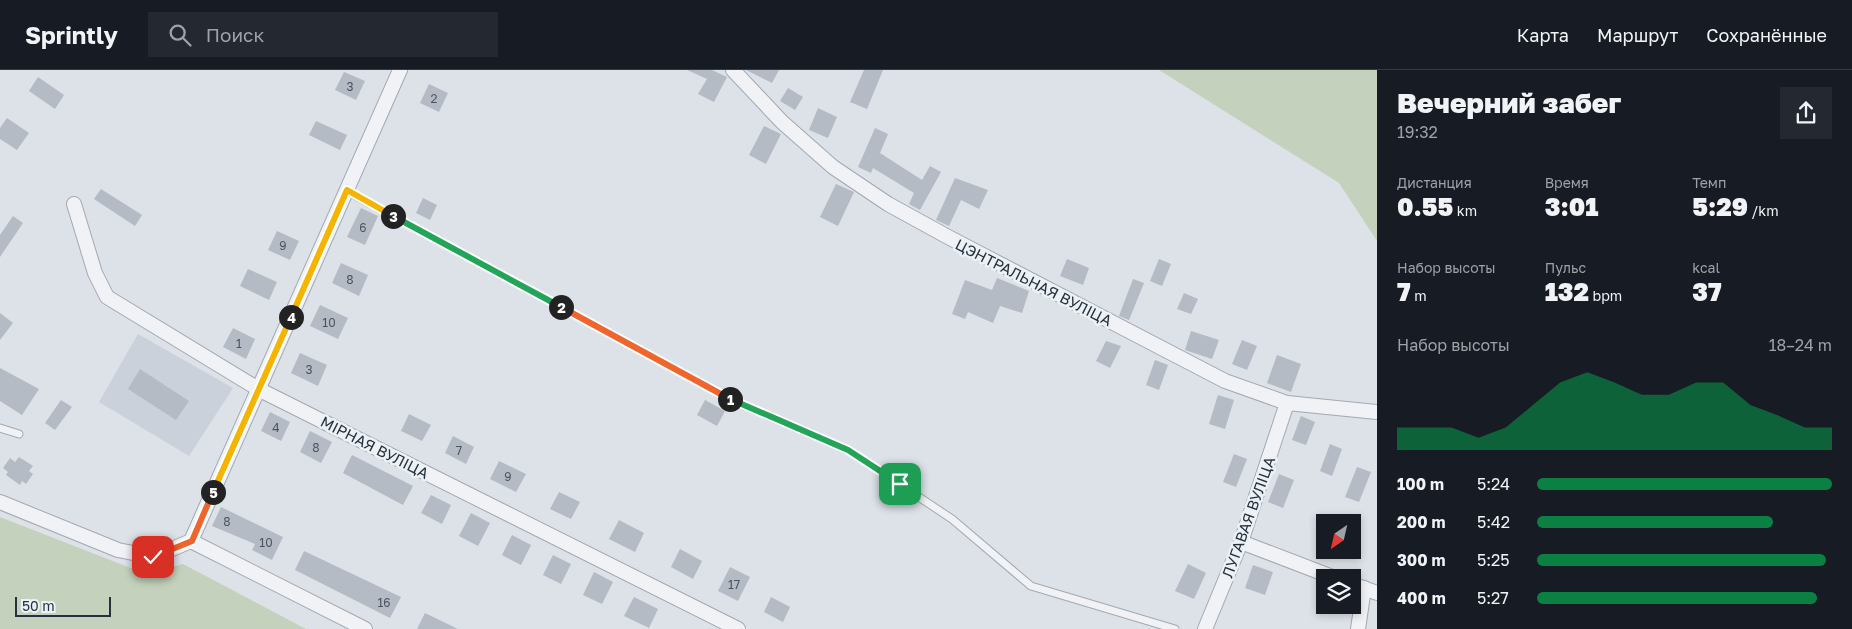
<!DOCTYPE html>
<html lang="ru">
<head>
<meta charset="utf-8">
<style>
  :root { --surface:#171b24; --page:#242831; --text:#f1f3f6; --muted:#9ea1a6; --line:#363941; --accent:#0b8043 }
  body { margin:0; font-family:"Golos Text",sans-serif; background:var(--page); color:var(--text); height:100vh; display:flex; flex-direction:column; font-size:19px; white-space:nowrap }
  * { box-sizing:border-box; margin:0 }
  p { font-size:16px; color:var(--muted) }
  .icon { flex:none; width:28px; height:28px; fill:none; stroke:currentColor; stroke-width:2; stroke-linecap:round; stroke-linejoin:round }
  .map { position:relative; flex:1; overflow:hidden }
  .side { display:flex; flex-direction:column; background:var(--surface); width:475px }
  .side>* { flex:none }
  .needle { width:32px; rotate:214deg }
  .controls { position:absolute; left:1316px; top:444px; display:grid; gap:10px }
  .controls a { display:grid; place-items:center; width:45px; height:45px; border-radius:0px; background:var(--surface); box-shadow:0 2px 8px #0003; font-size:25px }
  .scale { position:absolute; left:15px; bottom:12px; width:96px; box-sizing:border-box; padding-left:5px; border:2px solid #26313f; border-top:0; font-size:14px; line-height:18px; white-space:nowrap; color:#26313f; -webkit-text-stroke:4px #ecf1f5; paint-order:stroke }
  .pin { position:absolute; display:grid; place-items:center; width:42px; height:42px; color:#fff; margin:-21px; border-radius:10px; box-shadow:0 2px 8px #0006 }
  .km { position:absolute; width:25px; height:25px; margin:-12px; border-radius:50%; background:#222; color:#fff; font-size:14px; line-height:25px; text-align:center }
  .round { display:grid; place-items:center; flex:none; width:52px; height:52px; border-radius:0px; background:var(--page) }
  .summary { display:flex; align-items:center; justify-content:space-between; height:85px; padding:0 20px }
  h1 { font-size:28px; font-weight:800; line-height:38px }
  .metrics { display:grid; grid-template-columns:repeat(3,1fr); gap:8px; height:85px; padding:5px 20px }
  .metrics div { display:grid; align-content:center }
  .metrics b { font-size:25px; font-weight:800 }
  .metrics small { font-size:14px; font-weight:400 }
  .metrics p { font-size:14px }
  .chart { height:140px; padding:10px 20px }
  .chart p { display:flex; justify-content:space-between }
  .chart svg { width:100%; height:90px; margin-top:5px; fill:var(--accent); opacity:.7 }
  ul { padding:0 20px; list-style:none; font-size:16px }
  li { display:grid; grid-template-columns:80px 60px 1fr; align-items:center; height:38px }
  li i { height:12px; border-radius:6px; background:var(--accent) }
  header { display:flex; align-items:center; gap:30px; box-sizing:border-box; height:70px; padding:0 25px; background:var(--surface); border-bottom:1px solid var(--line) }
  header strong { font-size:24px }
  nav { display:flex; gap:28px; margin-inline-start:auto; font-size:18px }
  .search { width:350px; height:45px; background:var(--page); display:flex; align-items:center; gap:12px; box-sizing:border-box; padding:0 18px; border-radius:0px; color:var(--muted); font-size:19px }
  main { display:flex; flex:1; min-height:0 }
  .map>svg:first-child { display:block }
  .built { fill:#cbd1da }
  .green { fill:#c4d2bd }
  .building { fill:#b4bbc5 }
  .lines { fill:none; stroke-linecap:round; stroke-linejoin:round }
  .service-casing { stroke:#a2a9b2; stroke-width:9 }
  .minor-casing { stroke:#a2a9b2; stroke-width:16 }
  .service { stroke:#f0f2f6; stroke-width:7 }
  .minor { stroke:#f0f2f6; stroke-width:14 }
  .split-1-casing { stroke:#fff; stroke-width:10 }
  .split-2-casing { stroke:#fff; stroke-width:10 }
  .split-3-casing { stroke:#fff; stroke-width:10 }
  .split-4-casing { stroke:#fff; stroke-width:10 }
  .split-5-casing { stroke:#fff; stroke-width:10 }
  .split-6-casing { stroke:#fff; stroke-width:10 }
  .split-1 { stroke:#22a559; stroke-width:6 }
  .split-2 { stroke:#f0652b; stroke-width:6 }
  .split-3 { stroke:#22a559; stroke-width:6 }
  .split-4 { stroke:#f5b400; stroke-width:6 }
  .split-5 { stroke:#f5b400; stroke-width:6 }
  .split-6 { stroke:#f0652b; stroke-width:6 }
  .labels { text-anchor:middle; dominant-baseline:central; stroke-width:5; stroke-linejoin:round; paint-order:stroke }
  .number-label { font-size:12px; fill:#4a5460 }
  .street-label { font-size:15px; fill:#26313f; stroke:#ecf1f5 }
</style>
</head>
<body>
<header>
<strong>Sprintly</strong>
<div class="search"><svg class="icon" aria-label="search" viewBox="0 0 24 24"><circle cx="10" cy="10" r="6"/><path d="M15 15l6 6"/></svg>Поиск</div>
<nav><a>Карта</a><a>Маршрут</a><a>Сохранённые</a></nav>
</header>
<main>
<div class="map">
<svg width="1377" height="559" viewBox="0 0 1377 559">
  <rect width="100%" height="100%" fill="#dde2e8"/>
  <path class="built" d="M138,264L233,318L189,386L99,332Z"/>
  <g class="green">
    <path d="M1159,0H1377V171L1339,113Z"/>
    <path d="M0,447L146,504L183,494L306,559H0Z"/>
  </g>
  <g class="building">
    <path d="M687,0H712L727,7L714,32L698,24L707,9Z"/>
    <path d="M746,0H779L772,13Z"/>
    <path d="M864,0H883L867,39L850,32Z"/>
    <path d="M344,2L365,11L356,30L335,20Z"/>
    <path d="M38,7L64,25L55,39L29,21Z"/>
    <path d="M429,14L448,23L439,42L420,33Z"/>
    <path d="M788,18L803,27L795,40L780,31Z"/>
    <path d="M818,38L837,47L828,68L809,60Z"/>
    <path d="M7,48L29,63L17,80L0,69V58Z"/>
    <path d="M316,51L347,65L340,80L309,65Z"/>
    <path d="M764,56L781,64L766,94L749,85Z"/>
    <path d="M875,58L888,64L880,83L922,110L930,96L941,102L920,140L909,134L914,123L873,98L871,103L858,97Z"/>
    <path d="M955,108L988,120L979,139L961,130L949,156L936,150Z"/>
    <path d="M836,114L854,122L838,156L820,147Z"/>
    <path d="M101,119L142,145L135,156L94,129Z"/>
    <path d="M423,128L437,135L430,150L416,143Z"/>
    <path d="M361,138L378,146L365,175L347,167Z"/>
    <path d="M13,146L23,153L0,187V165Z"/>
    <path d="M277,161L299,171L290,190L268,180Z"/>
    <path d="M1067,189L1089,198L1083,215L1060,206Z"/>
    <path d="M1159,189L1171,194L1162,216L1150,211Z"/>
    <path d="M341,193L368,205L359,226L332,213Z"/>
    <path d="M248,199L277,212L269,230L240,216Z"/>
    <path d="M997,208L1029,221L1022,243L1000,236L993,253L968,242L965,249L952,244L965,210L992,220Z"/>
    <path d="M1133,209L1144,213L1129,250L1119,246Z"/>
    <path d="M1184,223L1198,229L1191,244L1177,239Z"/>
    <path d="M320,235L348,248L338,269L310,256Z"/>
    <path d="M0,243L13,253L0,270Z"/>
    <path d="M233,258L255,269L246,289L223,277Z"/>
    <path d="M1191,261L1219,270L1212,289L1185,280Z"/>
    <path d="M1242,270L1257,276L1247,300L1232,294Z"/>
    <path d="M1106,271L1121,276L1110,298L1096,291Z"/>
    <path d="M300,283L327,295L318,316L291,303Z"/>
    <path d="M1277,285L1301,294L1291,322L1267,313Z"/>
    <path d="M1155,290L1168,295L1159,320L1146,315Z"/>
    <path d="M0,298L39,319L22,345L0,331Z"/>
    <path d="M140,299L189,331L176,350L128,319Z"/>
    <path d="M1218,325L1234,330L1225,359L1209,354Z"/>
    <path d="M61,330L72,337L55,360L45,353Z"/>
    <path d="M705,330L725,341L717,356L697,345Z"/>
    <path d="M270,342L290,352L281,371L261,361Z"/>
    <path d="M409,344L431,355L422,371L401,361Z"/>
    <path d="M1301,346L1315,352L1306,375L1292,370Z"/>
    <path d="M310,361L332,372L321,393L300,382Z"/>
    <path d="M453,366L474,377L466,394L445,383Z"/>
    <path d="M1330,374L1342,379L1332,406L1320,401Z"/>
    <path d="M1234,384L1247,389L1236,417L1223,412Z"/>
    <path d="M352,385L413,416L403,435L343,403Z"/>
    <path d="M19,387L33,396L29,401L33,404L26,414L22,411L20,415L6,405L8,402L3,398L10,388L15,392Z"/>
    <path d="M499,391L526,404L516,422L490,409Z"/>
    <path d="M1357,397L1371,402L1359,432L1345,427Z"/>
    <path d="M1279,404L1294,410L1283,438L1268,432Z"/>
    <path d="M559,422L580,432L571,449L550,439Z"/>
    <path d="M431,425L451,435L442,454L421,443Z"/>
    <path d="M221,437L283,467L272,490L252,480L255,474L212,456Z"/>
    <path d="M471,443L490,453L478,476L459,466Z"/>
    <path d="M619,450L644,463L635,482L609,469Z"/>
    <path d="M512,465L531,475L521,495L502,485Z"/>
    <path d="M680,479L702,491L693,509L671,497Z"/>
    <path d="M304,481L401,527L390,548L295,500Z"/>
    <path d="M553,485L571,494L561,514L543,505Z"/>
    <path d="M1188,494L1206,503L1194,529L1175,521Z"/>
    <path d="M1253,495L1273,502L1265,525L1245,518Z"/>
    <path d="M730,497L750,507L738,531L718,521Z"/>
    <path d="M594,502L613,512L602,534L583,525Z"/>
    <path d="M634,527L658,539L649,558L624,546Z"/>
    <path d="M771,527L790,537L783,552L764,542Z"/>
    <path d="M425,543L458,559H417Z"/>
  </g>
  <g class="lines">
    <g class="service-casing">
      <g id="service">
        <path d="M347,121L738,333L848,380L952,449L1031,516L1175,559"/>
        <path d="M0,358L19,364"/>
      </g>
    </g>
    <g class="minor-casing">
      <g id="minor">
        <path d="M733,0L782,52L833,97L888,134L950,168L1225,311L1287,333L1377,342"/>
        <path d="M74,134L95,203L107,227L260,320L738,559"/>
        <path d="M0,432L118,480L153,487L191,471L365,559"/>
        <path d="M191,471L400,0"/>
        <path d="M1241,472L1335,508"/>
        <path d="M1352,514L1377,523"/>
        <path d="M1205,559L1241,472L1287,333"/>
        <path d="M1358,559L1364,518"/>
      </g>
    </g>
    <use href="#service" class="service"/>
    <use href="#minor" class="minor"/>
  </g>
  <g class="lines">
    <g class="split-1-casing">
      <path id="split-1" d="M730,329L848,380L900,414"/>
    </g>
    <g class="split-2-casing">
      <path id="split-2" d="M561,237L730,329"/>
    </g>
    <g class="split-3-casing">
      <path id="split-3" d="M393,146L561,237"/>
    </g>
    <g class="split-4-casing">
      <path id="split-4" d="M291,247L347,120L393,146"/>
    </g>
    <g class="split-5-casing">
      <path id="split-5" d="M213,422L291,247"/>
    </g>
    <g class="split-6-casing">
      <path id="split-6" d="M153,487L192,471L213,422"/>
    </g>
    <use href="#split-1" class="split-1"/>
    <use href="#split-2" class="split-2"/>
    <use href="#split-3" class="split-3"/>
    <use href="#split-4" class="split-4"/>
    <use href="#split-5" class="split-5"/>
    <use href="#split-6" class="split-6"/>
  </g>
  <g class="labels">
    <g class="number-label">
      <text x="350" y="16">3</text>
      <text x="434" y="28">2</text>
      <text x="363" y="157">6</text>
      <text x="283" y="175">9</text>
      <text x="350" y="209">8</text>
      <text x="329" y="252">10</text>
      <text x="239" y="273">1</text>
      <text x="309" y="299">3</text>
      <text x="276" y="357">4</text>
      <text x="316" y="377">8</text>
      <text x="459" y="380">7</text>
      <text x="508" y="406">9</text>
      <text x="227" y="451">8</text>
      <text x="266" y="472">10</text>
      <text x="734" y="514">17</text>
      <text x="384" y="532">16</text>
    </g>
    <g class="street-label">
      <text transform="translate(1034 212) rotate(27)">ЦЭНТРАЛЬНАЯ ВУЛІЦА</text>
      <text transform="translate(375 377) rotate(27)">МІРНАЯ ВУЛІЦА</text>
      <text transform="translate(1248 447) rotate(-70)">ЛУГАВАЯ ВУЛІЦА</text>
    </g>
  </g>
</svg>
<div class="controls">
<a><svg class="needle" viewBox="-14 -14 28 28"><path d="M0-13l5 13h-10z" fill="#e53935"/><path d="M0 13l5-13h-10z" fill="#9ea1a6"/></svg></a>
<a><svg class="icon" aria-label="layers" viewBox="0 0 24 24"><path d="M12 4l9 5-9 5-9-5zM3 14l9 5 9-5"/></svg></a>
</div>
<div class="scale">50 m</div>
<div class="pin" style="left:900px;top:414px;background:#1e9e55"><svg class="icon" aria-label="arrive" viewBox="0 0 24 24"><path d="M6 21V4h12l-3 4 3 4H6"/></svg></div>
<div class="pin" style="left:153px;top:487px;background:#d93025"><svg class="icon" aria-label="check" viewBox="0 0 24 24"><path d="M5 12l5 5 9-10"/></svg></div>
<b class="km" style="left:730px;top:329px">1</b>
<b class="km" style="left:561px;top:237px">2</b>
<b class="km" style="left:393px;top:146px">3</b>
<b class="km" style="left:291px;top:247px">4</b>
<b class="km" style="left:213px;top:422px">5</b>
</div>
<section class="side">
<div class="summary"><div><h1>Вечерний забег</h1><p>19:32</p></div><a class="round"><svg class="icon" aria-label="share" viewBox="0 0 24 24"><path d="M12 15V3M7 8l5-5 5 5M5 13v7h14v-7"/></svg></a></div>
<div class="metrics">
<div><p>Дистанция</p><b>0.55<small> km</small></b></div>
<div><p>Время</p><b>3:01</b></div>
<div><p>Темп</p><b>5:29<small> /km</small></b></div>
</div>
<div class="metrics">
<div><p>Набор высоты</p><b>7<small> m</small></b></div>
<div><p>Пульс</p><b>132<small> bpm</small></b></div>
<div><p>kcal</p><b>37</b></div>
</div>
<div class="chart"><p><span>Набор высоты</span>18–24 m</p>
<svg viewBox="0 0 160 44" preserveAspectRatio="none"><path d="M0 44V33L10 33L20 33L30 38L40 33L50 22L60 11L70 6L80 11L90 17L100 17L110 11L120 11L130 22L140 27L150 33L160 33V44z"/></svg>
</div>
<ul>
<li><b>100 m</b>5:24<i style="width:100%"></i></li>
<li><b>200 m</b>5:42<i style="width:80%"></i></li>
<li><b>300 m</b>5:25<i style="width:98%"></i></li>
<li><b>400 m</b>5:27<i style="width:95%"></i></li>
</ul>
</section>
</main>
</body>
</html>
